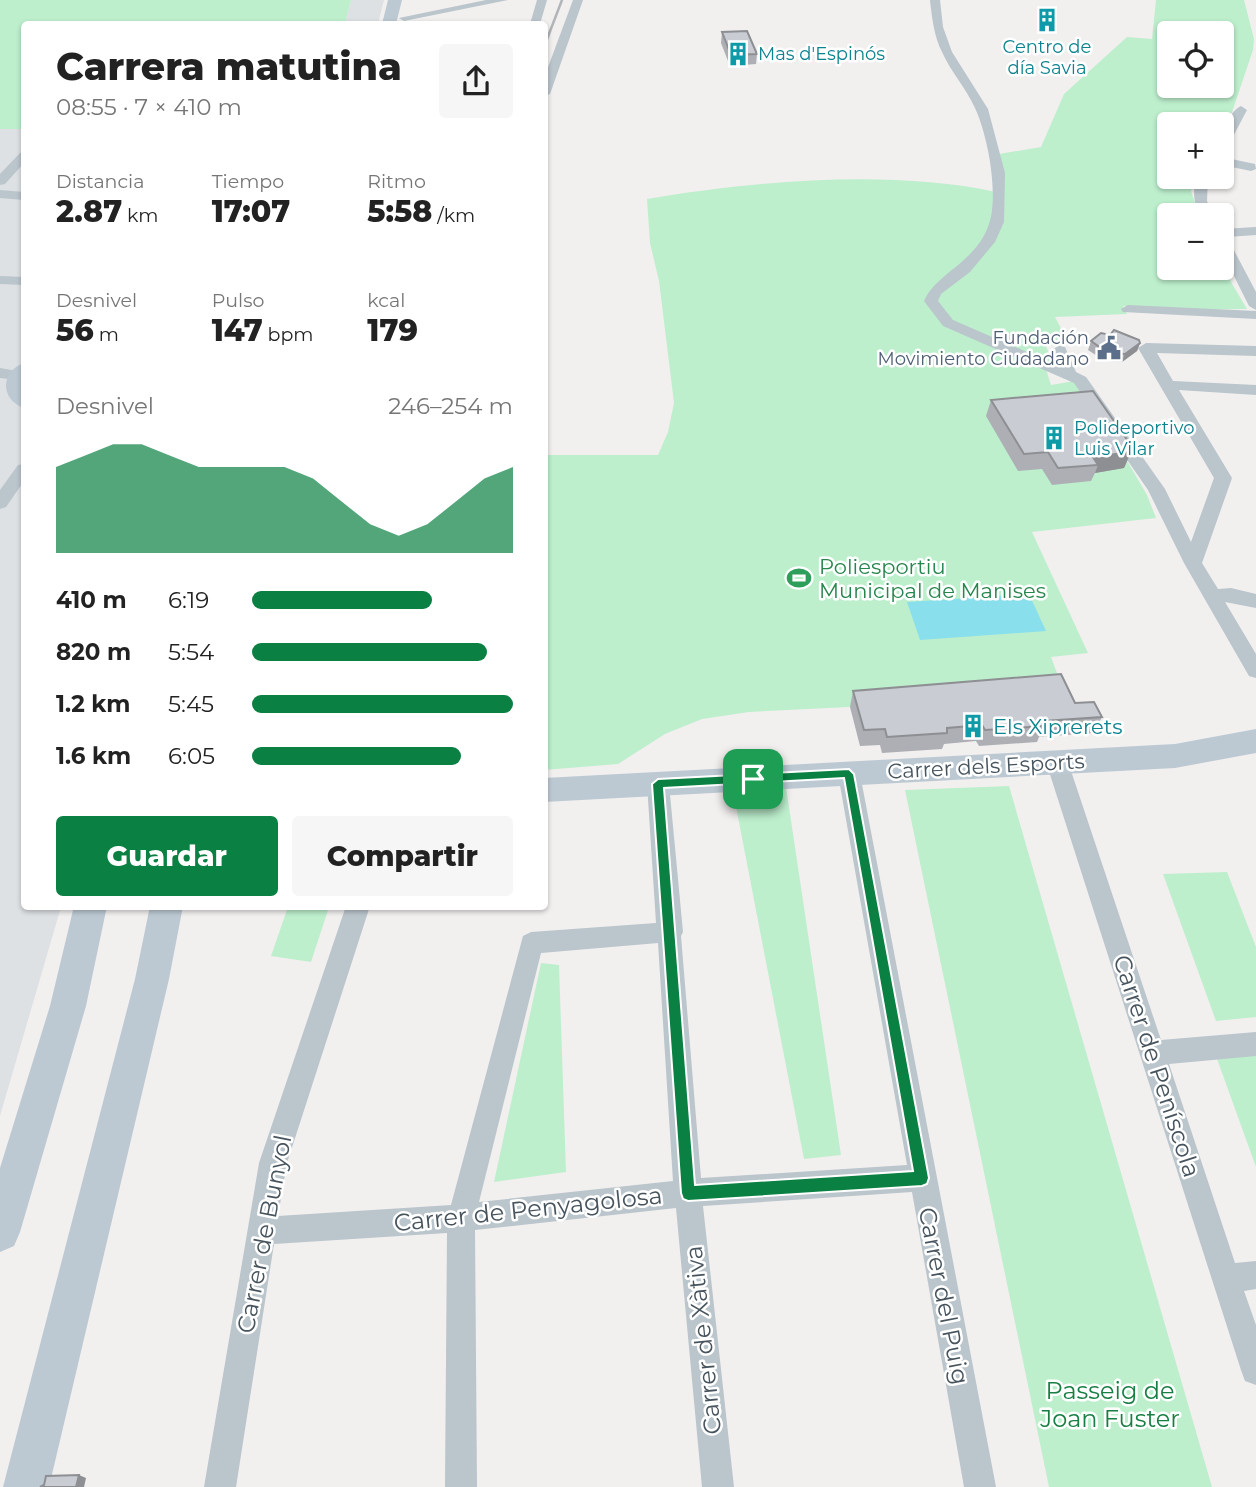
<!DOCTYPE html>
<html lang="es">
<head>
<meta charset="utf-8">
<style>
  :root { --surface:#fff; --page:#f6f6f6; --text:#222; --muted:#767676; --accent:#0b8043 }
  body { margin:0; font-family:Montserrat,sans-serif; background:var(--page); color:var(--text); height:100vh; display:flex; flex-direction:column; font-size:26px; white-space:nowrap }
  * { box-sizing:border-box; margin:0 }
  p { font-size:23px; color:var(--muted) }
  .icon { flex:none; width:38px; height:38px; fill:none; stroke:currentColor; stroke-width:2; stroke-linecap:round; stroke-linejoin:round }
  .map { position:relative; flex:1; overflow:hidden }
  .sheet { position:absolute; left:21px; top:21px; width:527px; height:889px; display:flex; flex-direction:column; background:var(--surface); border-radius:7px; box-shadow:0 2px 5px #0004 }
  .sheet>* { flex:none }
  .buttons { position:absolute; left:1157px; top:21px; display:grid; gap:14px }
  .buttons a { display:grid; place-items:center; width:77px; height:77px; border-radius:7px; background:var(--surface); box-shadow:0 2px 5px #0004; font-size:35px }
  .pin { position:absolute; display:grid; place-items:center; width:60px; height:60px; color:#fff; margin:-30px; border-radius:14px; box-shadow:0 4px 10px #0006 }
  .round { display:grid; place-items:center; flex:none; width:74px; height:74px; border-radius:7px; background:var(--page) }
  .head { display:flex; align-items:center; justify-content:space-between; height:119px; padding:0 35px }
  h1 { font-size:38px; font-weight:800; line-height:52px }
  .stats { display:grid; grid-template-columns:repeat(3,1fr); gap:10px; height:119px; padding:7px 35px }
  .stats div { display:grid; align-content:center }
  .stats b { font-size:30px; font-weight:800 }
  .stats small { font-size:19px; font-weight:400 }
  .stats p { font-size:19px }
  .chart { height:196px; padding:14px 35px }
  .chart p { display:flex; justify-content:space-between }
  .chart svg { width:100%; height:126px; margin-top:7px; fill:var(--accent); opacity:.7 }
  .button { display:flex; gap:14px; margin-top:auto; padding:14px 35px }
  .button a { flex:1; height:80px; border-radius:7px; background:var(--accent); color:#fff; font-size:28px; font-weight:800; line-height:80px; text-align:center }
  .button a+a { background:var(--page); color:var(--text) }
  ul { padding:0 35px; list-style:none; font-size:23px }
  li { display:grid; grid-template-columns:112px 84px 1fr; align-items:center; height:52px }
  li i { height:18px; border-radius:9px; background:var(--accent) }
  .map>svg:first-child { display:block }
  .airport { fill:#dee1e4 }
  .green { fill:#bdefcd; fill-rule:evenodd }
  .water { fill:#8adfec }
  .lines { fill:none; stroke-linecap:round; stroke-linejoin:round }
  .street { fill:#bac5cc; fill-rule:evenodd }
  .secondary { fill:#bcc9d3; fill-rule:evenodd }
  .rail { stroke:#b1b5b9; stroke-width:2.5 }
  .wall { fill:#adafb5 }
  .shaded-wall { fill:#8d8f93 }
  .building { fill:#c9ccd2; stroke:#8d8f93; stroke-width:2 }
  .route { fill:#0b8043; stroke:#fff; stroke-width:2; fill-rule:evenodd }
  .labels { text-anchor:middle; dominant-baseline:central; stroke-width:5; stroke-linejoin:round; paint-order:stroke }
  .far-culture-label { font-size:18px; fill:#0d838f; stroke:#fff; text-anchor:start }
  .far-service-label { font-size:18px; fill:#4e5e75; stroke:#fff; text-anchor:end }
  .leisure-label { font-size:21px; fill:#27864d; stroke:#fff; text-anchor:start }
  .culture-label { font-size:21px; fill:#0d838f; stroke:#fff; text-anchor:start }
  .street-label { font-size:21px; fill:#47545d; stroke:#fff }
  .near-street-label { font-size:24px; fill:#47545d; stroke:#fff }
  .near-park-label { font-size:24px; fill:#177f43; stroke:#fff }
</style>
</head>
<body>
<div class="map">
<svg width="1256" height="1487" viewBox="0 0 1256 1487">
  <rect width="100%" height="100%" fill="#f2efef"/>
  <g class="airport">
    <path d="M351,0H384L378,24H345Z"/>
    <path d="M0,129H24V906L61,907L0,1116Z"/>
  </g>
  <g class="green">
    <path d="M0,0H351L345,24H24V129H0Z"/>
    <path d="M1156,0H1244L1254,39L1253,50L1222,142V124H1169V177H1196L1191,191L1199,215H1169V268H1222V253L1231,282L1247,309L1175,310L1123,306L1127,314L1055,317L1070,345L1046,346L1054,367L1024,356L1045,366L1051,385L1080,380L1147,495L1156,518L1032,532L1088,653L1051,657L1063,689L1000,695L1011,724L973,727L961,698L907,703L916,731L878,734L869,706L749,712L702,719L665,734L618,764L544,770V455H658L668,432L674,403L659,281L650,243L647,199C754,181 889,169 996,192C1000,233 989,231 973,261C983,250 995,239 1000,225C1003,214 1001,167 999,154L1041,147L1064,94L1127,37L1152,39ZM1169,33H1222V86H1169Z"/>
    <path d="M1009,786L1212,1487H1049L905,790Z"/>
    <path d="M786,787L841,1155L804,1159L733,791Z"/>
    <path d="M1227,872L1256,947V1017L1216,1021L1163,874Z"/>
    <path d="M288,907H329L311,962L271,956Z"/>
    <path d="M541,963L559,965L566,1172L494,1182Z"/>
    <path d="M1256,1054V1167L1216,1056Z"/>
  </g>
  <path class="water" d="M1029,594L1046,631L920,640L907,602Z"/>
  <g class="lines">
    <g class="street">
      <path d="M486,0H508L404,21L399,18Z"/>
      <path d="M537,0H547L540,24H530Z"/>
      <path d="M573,0H583L550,94L544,97V78Z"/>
      <path d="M930,0H940L943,27L952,52L988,109L1005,173L1004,222L995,242L970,272L941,294L938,301L953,320L1057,365L1052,350L1060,345L1065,347L1076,372L1086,377L1165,489L1191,542L1214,478L1138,348L1146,343L1256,346V356L1157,353L1173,381L1256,385V395L1179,390L1232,478L1202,563L1218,589L1231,588L1256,594V608L1225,602L1256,654V678L1249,676L1184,563L1148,490L1074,383L943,326L924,301C937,272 976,263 989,224C999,195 988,136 975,108C966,88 951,72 942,52C934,36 932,18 930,0Z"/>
      <path d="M1241,106L1247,110L1228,146L1222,150C1222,135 1227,113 1241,106Z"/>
      <path d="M24,152V163L5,184L0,185V174L20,153Z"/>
      <path d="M1222,157L1255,164L1256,169L1251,171L1222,165Z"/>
      <path d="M1196,177H1208L1207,201L1212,215H1200C1193,203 1193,190 1196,177Z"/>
      <path d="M0,190L24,192V200L0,198Z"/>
      <path d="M1256,227V235L1227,237L1256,292V310L1249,306L1222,252V229Z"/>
      <path d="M0,276L24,277V285L0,284Z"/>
      <path d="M1128,305L1256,311V319L1123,312L1121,309Z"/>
      <path d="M0,368L23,372L24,375L17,380L0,378Z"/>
      <path d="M24,464V481L6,507L0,509V490L18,465Z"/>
      <path d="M1057,754L1065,756L1068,762L1161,1040L1256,1032V1056L1169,1064L1235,1263L1256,1261V1289L1244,1291L1256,1325V1385L1245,1381L1241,1370L1046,762L1049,756Z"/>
      <path d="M849,765L857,768L860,774L996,1487H964L912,1192L703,1206L734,1487H702L676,1208L475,1230L477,1487H445L447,1233L274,1244L236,1487H204L259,1163L346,906H370L287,1163L278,1216L451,1205L523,936L531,932L656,923L647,784L650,778L658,775L666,778L669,784L683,932L681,936L701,1178L907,1165L838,774L841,768ZM658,943L673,1181L479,1202L541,953Z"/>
    </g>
    <g class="secondary">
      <path d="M388,0H402L396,24H382Z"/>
      <path d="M24,363V380L22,387L24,392V408C0,400 0,371 24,363Z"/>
      <path d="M1256,729V753L1175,768L544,802V778L1175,744Z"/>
      <path d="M74,906H107L86,1006L20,1232L14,1246L0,1252V1168L50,1006Z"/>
      <path d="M150,906H183L169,979L49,1487H3L135,979Z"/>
    </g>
    <path class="rail" d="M544,47L562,0"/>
  </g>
  <g class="wall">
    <path d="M722,32L757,54L756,64L730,66L721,43Z"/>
    <path d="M1091,341L1140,343L1137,351L1122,362L1105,361L1088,350Z"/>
    <path d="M991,400L1130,444L1129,447L1131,452L1124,468L1095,473L1091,481L1052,485L1042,469L1018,471L986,416Z"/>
    <path d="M853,691L1075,703L1102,717L1094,733L1039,737L1037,742L979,746L976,741L944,744L942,749L882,753L880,745L860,746L850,707Z"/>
  </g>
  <g class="shaded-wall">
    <path d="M1140,343L1137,351L1122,362L1125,354Z"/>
    <path d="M1130,444L1126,452H1131L1124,468L1095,473L1098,465L1093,457Z"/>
    <path d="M79,1475L86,1478L84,1487H76Z"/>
  </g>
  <g class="building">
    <path d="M747,31L757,54L731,55L722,32Z"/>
    <path d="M1114,330L1139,340L1140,343L1125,354L1108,353L1091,341L1101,333L1110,335Z"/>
    <path d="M1093,391L1130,444L1127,445L1131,452L1093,457L1098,465L1058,468L1048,452L1024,454L991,400Z"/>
    <path d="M1061,674L1075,703L1094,702L1102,717L1044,721V726L985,730L982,725L947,728V733L887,737L885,729L864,730L853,691Z"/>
    <path d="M79,1475L76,1487H40L44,1485L46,1476Z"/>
  </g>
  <path class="route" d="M849,769L854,774L929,1178L927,1184L922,1186L688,1201L683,1199L681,1193L652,784L658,779ZM844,778L913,1171L695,1185L664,788Z"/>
  <defs>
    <g id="building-bare" transform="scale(1.89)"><path d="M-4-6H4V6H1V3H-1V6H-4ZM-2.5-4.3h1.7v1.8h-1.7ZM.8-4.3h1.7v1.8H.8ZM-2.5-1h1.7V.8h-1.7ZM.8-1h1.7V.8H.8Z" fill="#0f9aa8" stroke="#fff" stroke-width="2.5" paint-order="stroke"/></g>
    <g id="civic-bare" transform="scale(1.89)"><path d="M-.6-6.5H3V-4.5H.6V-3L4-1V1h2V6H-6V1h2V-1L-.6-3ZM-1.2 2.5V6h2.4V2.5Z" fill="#5c6f8a" stroke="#fff" stroke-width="2.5" paint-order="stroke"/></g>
    <g id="stadium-bare" transform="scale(1.89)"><path d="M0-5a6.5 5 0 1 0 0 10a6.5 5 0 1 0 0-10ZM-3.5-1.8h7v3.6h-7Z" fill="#2e9e5b" stroke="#fff" stroke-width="2.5" paint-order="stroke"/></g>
  </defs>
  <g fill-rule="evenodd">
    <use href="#building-bare" x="1047" y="20"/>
    <use href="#building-bare" x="738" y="54"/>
    <use href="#civic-bare" x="1109" y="348"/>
    <use href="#building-bare" x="1054" y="438"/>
    <use href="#stadium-bare" x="799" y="578"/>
    <use href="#building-bare" x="973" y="726"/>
  </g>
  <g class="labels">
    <g class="far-culture-label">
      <text x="1047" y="47" text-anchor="middle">Centro de<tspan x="1047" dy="21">día Savia</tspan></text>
      <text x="758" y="54">Mas d'Espinós</text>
      <text x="1074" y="428">Polideportivo<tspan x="1074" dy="21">Luis Vilar</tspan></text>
    </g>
    <g class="far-service-label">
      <text x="1089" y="338">Fundación<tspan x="1089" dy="21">Movimiento Ciudadano</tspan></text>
    </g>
    <g class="leisure-label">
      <text x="819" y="566">Poliesportiu<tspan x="819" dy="24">Municipal de Manises</tspan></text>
    </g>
    <g class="culture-label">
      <text x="993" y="726">Els Xiprerets</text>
    </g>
    <g class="street-label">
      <text transform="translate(986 766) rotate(-3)">Carrer dels Esports</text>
    </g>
    <g class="near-street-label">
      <text transform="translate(1157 1066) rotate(72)">Carrer de Peníscola</text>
      <text transform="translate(528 1209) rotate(-6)">Carrer de Penyagolosa</text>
      <text transform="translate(264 1234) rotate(-79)">Carrer de Bunyol</text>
      <text transform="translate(944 1296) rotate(79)">Carrer del Puig</text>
      <text transform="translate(703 1340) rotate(-96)">Carrer de Xàtiva</text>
    </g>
    <g class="near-park-label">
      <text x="1110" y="1390">Passeig de<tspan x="1110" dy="28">Joan Fuster</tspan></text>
    </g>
  </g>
</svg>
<div class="buttons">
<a><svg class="icon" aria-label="locate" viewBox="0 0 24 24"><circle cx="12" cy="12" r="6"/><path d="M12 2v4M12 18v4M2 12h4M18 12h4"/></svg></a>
<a>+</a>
<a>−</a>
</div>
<div class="pin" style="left:753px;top:779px;background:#1e9e55"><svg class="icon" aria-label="arrive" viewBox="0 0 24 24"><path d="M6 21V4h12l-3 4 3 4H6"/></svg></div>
<section class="sheet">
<div class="head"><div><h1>Carrera matutina</h1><p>08:55 · 7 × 410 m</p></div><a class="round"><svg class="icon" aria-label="share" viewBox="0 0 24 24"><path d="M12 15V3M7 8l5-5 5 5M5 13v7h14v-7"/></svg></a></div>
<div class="stats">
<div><p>Distancia</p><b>2.87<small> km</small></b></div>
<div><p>Tiempo</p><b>17:07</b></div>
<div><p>Ritmo</p><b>5:58<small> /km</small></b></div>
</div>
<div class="stats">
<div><p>Desnivel</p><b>56<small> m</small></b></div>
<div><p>Pulso</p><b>147<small> bpm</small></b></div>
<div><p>kcal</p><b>179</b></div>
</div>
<div class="chart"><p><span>Desnivel</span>246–254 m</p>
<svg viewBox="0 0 160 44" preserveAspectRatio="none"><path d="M0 44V14L10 10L20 6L30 6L40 10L50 14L60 14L70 14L80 14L90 18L100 26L110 34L120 38L130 34L140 26L150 18L160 14V44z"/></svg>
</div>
<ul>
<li><b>410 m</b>6:19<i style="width:69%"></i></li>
<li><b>820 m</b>5:54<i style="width:90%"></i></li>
<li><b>1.2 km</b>5:45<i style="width:100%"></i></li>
<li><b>1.6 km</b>6:05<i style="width:80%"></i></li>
</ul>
<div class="button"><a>Guardar</a><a>Compartir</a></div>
</section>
</div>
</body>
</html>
